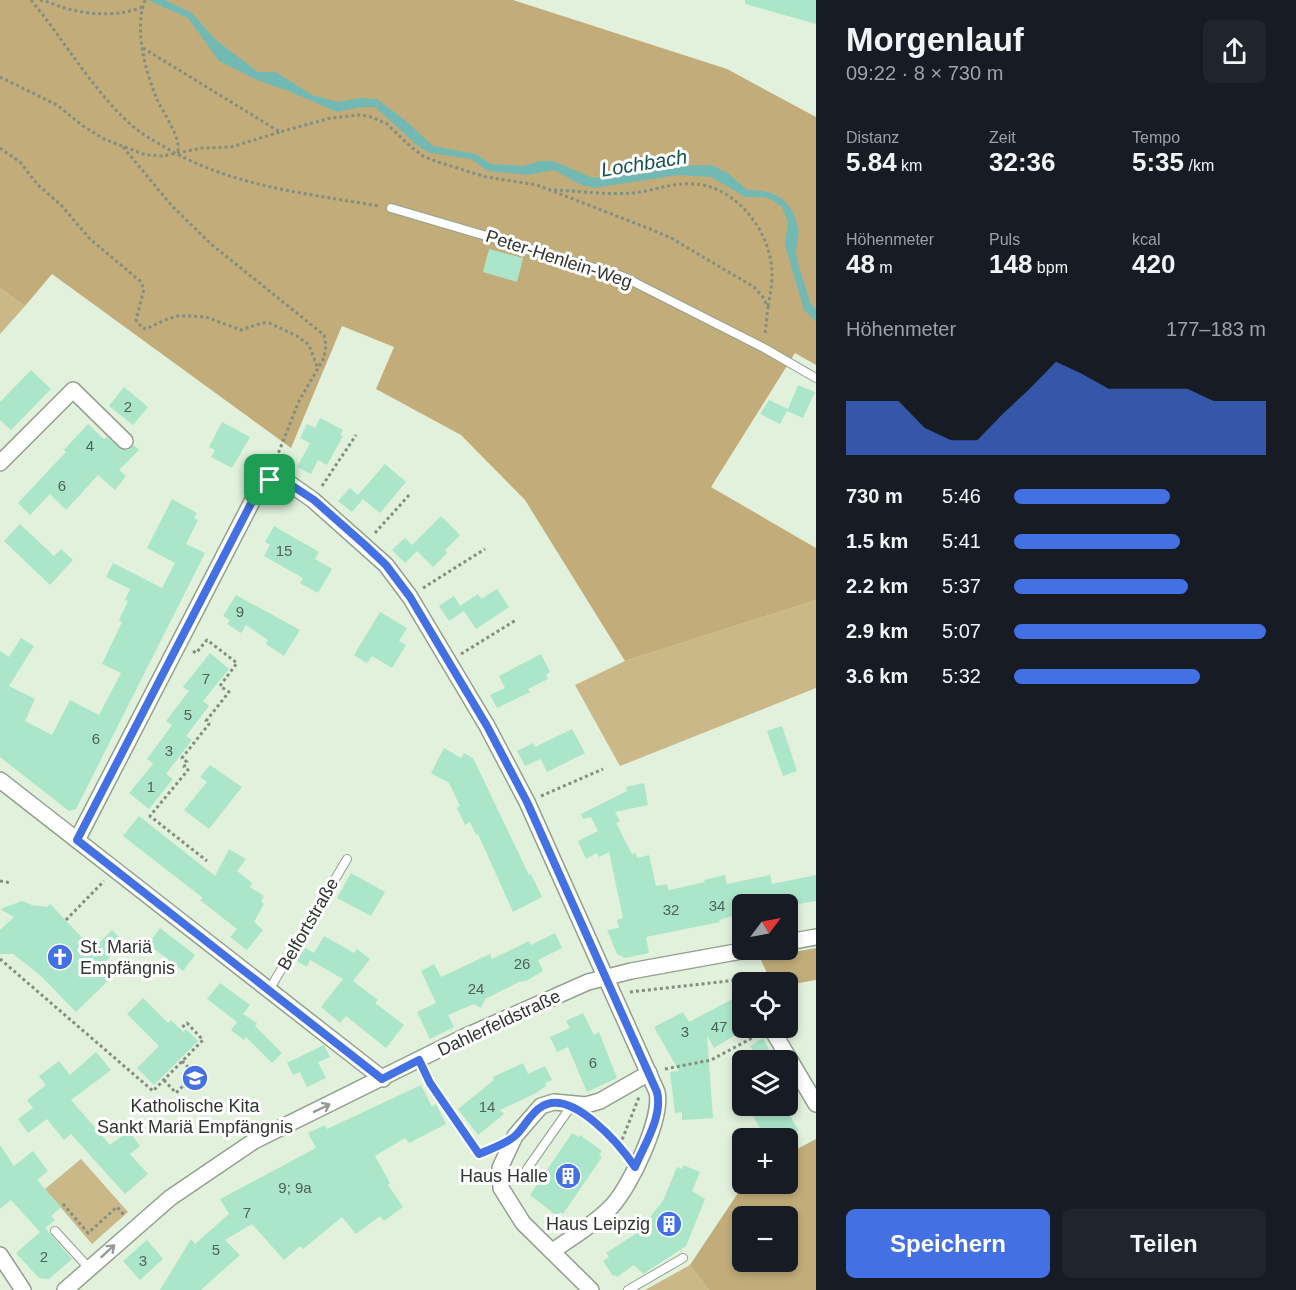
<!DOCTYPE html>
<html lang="de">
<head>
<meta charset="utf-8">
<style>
  :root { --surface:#171b24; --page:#20242c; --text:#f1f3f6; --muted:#9ea1a6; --accent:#4370e2 }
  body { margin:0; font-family:Arial,sans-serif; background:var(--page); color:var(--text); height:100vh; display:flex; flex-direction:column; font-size:22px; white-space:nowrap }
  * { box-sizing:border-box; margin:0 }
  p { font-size:20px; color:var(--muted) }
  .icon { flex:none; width:33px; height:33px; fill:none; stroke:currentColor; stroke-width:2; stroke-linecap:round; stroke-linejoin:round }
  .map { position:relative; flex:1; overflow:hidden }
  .sheet { display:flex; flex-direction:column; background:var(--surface); width:480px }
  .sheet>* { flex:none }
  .needle { width:39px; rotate:58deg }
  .buttons { position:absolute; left:732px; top:894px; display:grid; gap:12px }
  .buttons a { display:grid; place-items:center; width:66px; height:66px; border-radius:9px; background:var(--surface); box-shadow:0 3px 9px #0003; font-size:30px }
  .pin { position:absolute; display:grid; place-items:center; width:51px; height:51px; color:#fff; margin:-26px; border-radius:12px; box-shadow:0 3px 9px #0006 }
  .round { display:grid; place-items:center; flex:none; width:63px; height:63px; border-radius:9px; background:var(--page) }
  .head { display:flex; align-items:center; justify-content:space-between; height:102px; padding:0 30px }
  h1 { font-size:33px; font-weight:700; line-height:45px }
  .stats { display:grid; grid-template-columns:repeat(3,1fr); gap:9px; height:102px; padding:6px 30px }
  .stats div { display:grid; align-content:center }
  .stats b { font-size:26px; font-weight:700 }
  .stats small { font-size:16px; font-weight:400 }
  .stats p { font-size:16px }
  .chart { height:168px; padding:12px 30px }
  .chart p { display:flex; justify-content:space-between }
  .chart svg { width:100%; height:108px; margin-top:6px; fill:var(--accent); opacity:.7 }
  .button { display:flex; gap:12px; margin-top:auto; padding:12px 30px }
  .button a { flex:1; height:69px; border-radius:9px; background:var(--accent); color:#fff; font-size:24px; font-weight:700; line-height:69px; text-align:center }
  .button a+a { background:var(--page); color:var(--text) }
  ul { padding:0 30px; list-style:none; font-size:20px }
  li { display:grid; grid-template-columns:96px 72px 1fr; align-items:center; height:45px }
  li i { height:15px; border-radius:8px; background:var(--accent) }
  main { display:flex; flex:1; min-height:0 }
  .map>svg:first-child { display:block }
  .green { fill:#cbb889 }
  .forest { fill:#c2ad7a; fill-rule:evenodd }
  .water { fill:#72b9b4 }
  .building { fill:#abe6ca }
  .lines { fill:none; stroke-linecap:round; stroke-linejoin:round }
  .lane-casing { stroke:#92a18e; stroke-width:10 }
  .street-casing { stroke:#92a18e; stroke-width:18 }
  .path { stroke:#838e80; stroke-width:3; stroke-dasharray:3 3; stroke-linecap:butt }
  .lane { stroke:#fff; stroke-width:8 }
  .street { stroke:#fff; stroke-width:15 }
  .oneway { stroke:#989a97 }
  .route-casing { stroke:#fff; stroke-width:12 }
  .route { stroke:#4370e2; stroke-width:8 }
  .labels { text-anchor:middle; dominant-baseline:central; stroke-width:6; stroke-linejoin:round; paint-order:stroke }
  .number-label { font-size:15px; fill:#4f6256 }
  .street-label { font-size:18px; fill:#30362f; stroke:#fff }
  .poi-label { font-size:18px; fill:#30362f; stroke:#fff; text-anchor:end }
  .water-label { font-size:20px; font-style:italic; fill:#165450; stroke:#fff }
</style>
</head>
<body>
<main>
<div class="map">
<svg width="816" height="1290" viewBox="0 0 816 1290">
  <rect width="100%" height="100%" fill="#e1f1dc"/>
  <g class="green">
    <path d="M0,288L25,306L0,334Z"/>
    <path d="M816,600V688L620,766L575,685L625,661Z"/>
    <path d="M81,1159L128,1212L92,1244L45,1189Z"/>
    <path d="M690,1265L709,1290H645Z"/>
  </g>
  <g class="forest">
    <path d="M0,0H513L727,69L816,117V365L795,353L711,487L816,548V600L625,661L525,500L461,435L376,389L394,347L342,326L291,448L52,274L25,306L0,288Z"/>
    <path d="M816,948V980L788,985V982H771L760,958Z"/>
    <path d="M816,1139V1290H709L690,1265L744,1184H788V1154ZM742,1216H788V1262H742Z"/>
  </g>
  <path class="water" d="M148,0H165L192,13L216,40L258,72H276L312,95L338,102L360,98L377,99L405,120L433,146L476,154L491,164L523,166L540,161H553L593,178L670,166L712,165L729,174L747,190C775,190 792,199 798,228C800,236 796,244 796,252C798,269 806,286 810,303L816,309V322L804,310L785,245L788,222L782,207L772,200L764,197H745L711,177L678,175L594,188L581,185L554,170L528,175L488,171L471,159L430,153L418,146L375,107H362L337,112L291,92L257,80L219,61L188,18Z"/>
  <g class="building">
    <path d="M745,0H816V24L745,4Z"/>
    <path d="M489,249L523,258L517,282L483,272Z"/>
    <path d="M31,370L51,389L11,430L0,420V402Z"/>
    <path d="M798,385L815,392L803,418L787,411L788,409L780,424L760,414L769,400L788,409Z"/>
    <path d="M124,387L148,407L133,425L109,406Z"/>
    <path d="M320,418L343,430L340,435L343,436L327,465L318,460L311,474L297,467L310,443L300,438L307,424L315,428Z"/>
    <path d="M222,422L250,437L232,468L211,457L215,450L209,447Z"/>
    <path d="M88,424L104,439L107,437L122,450H128L134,445L139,450L119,470L126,476L115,490L98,475L66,510L50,494L30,515L18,503L66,452L64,450Z"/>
    <path d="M385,464L406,482L380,513L363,499L352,512L338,501L350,488L358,495Z"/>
    <path d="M172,499L197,513L194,518L198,520L186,544L205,553L76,809L69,811L0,757V651L9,657L21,638L34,646L9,686L35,699L25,721L52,735L70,700L99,715L121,673L102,664L122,622L119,620L128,601L125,600L130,589L106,577L113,563L162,588L175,563L147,548Z"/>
    <path d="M441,516L460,535L445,550L447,553L433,567L417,551L405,563L392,550L405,538L412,545Z"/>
    <path d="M20,524L54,556L61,549L73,560L50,585L4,541Z"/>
    <path d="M274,526L319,552L315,559L332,569L318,593L300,583L303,578L264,556L270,545L265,542Z"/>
    <path d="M497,589L509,607L476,629L464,611L449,621L439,606L454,596L460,606L478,594L481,599Z"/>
    <path d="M236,595L300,630L284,656L266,644L268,640L246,625L241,633L227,624L230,620L223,616Z"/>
    <path d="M380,612L407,628L399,641L406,645L392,668L372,656L367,663L354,655Z"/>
    <path d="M210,653L229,669L203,701L209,706L186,736L192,740L166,774L173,779L149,809L129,793L153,764L147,759L172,725L166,721L189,691L183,687Z"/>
    <path d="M541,654L550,672L546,675L548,679L528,689L530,692L497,708L490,695L505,688L499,676Z"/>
    <path d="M782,726L797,771L783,776L767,731Z"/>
    <path d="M572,729L585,753L547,772L541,759L525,766L517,751L533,743L537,751L535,747Z"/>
    <path d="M444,748L461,758L464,753L473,758L529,875L531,874L542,897L513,912L478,834L476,835L470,822L465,825L457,808L460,806L449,783L431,773Z"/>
    <path d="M210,765L242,787L209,829L184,810L207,782L200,777Z"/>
    <path d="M644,783L648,805L615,812L620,821L616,823L632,854L636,853L637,858L649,855L656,886L667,884L669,890L705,882L704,880L725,875L727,884L770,875L772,884L816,875V901L799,904H739L741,913L719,920L720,922L646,937L649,953L625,958L617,954L607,930L619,928L617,920L623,918L609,852L599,857L597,853L586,859L578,841L598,831L591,817L583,819L581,814L627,791L626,787Z"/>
    <path d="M139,816L215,876L229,849L246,859L237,871L252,883L250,887L264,896L261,902L264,904L254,922L263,930L247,950L230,937L237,929L200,900L203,898L123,836Z"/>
    <path d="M351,873L385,892L371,916L337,898Z"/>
    <path d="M22,901L32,905L47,907L50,904L93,949L112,930L125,943L104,963L115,974L76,1012L40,975L13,954H0V930L14,917L0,909Z"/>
    <path d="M160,928L195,955L183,971L148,944Z"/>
    <path d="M555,933L562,948L538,960L543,971L526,981L519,982L485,999L481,1008L474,1004L448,1015L454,1027L430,1039L417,1012L436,1003L421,971L434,964L441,977L490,954L492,959L529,941L531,945Z"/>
    <path d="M324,936L354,953L357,949L370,959L353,981L378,1000L375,1003L404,1025L386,1048L346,1016L340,1023L321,1007L343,979L310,960L307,967L294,959L302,946L314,953L311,958Z"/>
    <path d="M220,983L250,1005L243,1014L257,1023L255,1026L282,1053L272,1063L246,1037L244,1040L231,1030L237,1022L207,999Z"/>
    <path d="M742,994V1031L714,1048L707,1035L713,1118L682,1120V1112L675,1113L670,1072L679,1071L654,1027L683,1012L689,1022Z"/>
    <path d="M143,998L168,1023L171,1020L183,1032L186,1029L198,1041L154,1085L137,1068L159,1046L127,1014Z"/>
    <path d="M583,1013L594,1035L599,1032L617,1078L587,1092L568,1047L557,1052L550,1037L570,1028L566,1021Z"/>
    <path d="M763,1038L767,1046L775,1060H758L750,1046Z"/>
    <path d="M324,1045L330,1057L318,1062L326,1078L307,1087L300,1072L293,1075L287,1063Z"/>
    <path d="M96,1052L111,1070L71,1100L110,1145L129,1131L140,1146L130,1154L148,1174L125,1194L71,1134L64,1140L47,1119L28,1133L18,1119L33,1108L27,1100L46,1085L39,1076L59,1061L70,1075Z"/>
    <path d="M523,1063L528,1074L545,1066L552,1080L545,1083L546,1086L536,1093L500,1110L504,1114L478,1135L458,1109L494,1080L493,1077Z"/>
    <path d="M421,1085L432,1107L436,1104L446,1124L409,1143L405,1138L375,1156L390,1183L388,1185L403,1207L384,1221L380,1216L356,1234L342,1217L303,1249L300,1246L284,1260L252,1224L225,1240L240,1255L201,1290H160L191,1239L195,1244L229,1214L220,1199L316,1148L308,1133L325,1125L327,1129Z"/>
    <path d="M747,1106H784L799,1131L785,1138H766Z"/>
    <path d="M572,1133L579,1137L580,1135L602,1151L599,1155L602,1157L563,1214L560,1212L557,1216L530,1195Z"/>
    <path d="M0,1145L14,1166L33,1151L48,1171L37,1180L61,1207L51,1216L55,1220L45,1228L72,1259L49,1279L39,1278L16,1253L40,1232L11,1200L0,1209Z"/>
    <path d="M683,1165L700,1172L692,1191L705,1199L686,1246L643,1274L634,1265L617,1277L615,1275L613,1276L603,1261L609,1257L606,1253L637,1233L663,1201L677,1167L682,1169Z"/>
    <path d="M147,1240L163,1259L140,1280L123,1261Z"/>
  </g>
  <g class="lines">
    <g class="lane-casing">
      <g id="lane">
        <path d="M391,208L622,276L764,348L816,378"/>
        <path d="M269,990L347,859"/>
        <path d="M527,1169L572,1105"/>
        <path d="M55,1231L89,1268"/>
        <path d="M628,1290L683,1258"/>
      </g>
    </g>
    <g class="street-casing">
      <g id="street">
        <path d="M0,463L73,390L125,441"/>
        <path d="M0,780L383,1079"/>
        <path d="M77,840L258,490L270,480L286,481L313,500L386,565L410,597L487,726L527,802L657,1092C663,1118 630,1187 612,1206C595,1224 572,1237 553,1251"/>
        <path d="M788,942L816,937"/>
        <path d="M771,1028L816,1104"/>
        <path d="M0,1255L23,1290"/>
        <path d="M65,1290L170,1198L254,1141L464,1037L588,982L631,971L747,950"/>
        <path d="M591,1290L523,1223L501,1188L500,1168L515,1136L541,1106L554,1102L586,1105L600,1101L649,1073"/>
      </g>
    </g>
    <g class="path">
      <path d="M31,0C64,40 90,86 127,121C137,131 149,138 161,145C228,186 303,193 379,206"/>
      <path d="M40,0C51,2 61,8 72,10C94,15 122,16 142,7"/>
      <path d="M145,0C134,29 145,69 156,97C161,110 184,141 177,153"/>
      <path d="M143,48L280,132L331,118L358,115L369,116L387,124L410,146L423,156L435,161L486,177L537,185L650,229L671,238L754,287L762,296L768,307L765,334"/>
      <path d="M0,77L57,105L83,126L104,139L146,155L163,156L202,148L231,147L280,132"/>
      <path d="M123,147L172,206L211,244L324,335L326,345L324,358L299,401L274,464"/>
      <path d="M0,148L20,162L38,185L61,205L90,239L140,281L144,289L136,320L142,328L146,329L165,320L178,316H192L206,317L241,330L262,323H269L297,336L309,345L318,369"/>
      <path d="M554,190C580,191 607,195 632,193C654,191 673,182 695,184C738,187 772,234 772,274C772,285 770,296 768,306"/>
      <path d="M322,486L356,435"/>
      <path d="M375,533L410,494"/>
      <path d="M423,588L485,549"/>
      <path d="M193,651L196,653L207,640L237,663L220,686L229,692L206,721L209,724L182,758L187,762L184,767L188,770L150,816L207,861"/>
      <path d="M461,654L516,620"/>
      <path d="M541,796L603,769"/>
      <path d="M0,881L11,883"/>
      <path d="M66,920L104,881"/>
      <path d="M0,959L153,1091L203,1040L187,1023L180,1029"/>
      <path d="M630,992L746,979L754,982"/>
      <path d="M665,1069L711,1060L756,1036"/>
      <path d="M425,1073L479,1154L490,1149"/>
      <path d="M164,1080L176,1093L195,1074L182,1061"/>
      <path d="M591,1121L620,1145L626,1153"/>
      <path d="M620,1145L639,1097"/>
      <path d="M63,1204L88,1233L117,1207L125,1216"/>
    </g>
    <use href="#lane" class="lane"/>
    <use href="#street" class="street"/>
  </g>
  <defs><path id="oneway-shaft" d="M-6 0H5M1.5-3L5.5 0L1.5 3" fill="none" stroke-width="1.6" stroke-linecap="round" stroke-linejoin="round" transform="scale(1.5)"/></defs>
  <g class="oneway">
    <use href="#oneway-shaft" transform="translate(322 1108) rotate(-26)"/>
    <use href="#oneway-shaft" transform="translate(108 1251) rotate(-42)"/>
  </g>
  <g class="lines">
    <g class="route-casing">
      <path id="route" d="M278,479L285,481L314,500L365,545L386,565L410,597L487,726L527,802L657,1092C663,1117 644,1145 635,1167C620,1145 571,1087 541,1107C530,1114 525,1126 516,1135C507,1144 490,1149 479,1154L430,1083L419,1060L382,1079L77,840L258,490L270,480Z"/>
    </g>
    <use href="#route" class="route"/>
  </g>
  <defs>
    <g id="church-disc" transform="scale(1.35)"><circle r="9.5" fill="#4370e2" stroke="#fff"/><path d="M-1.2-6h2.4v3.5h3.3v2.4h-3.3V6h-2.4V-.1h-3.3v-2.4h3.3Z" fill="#fff"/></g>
    <g id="school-disc" transform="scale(1.35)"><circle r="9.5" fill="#4370e2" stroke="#fff"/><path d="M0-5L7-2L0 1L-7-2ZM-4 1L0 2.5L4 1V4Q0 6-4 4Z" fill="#fff"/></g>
    <g id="building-disc" transform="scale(1.35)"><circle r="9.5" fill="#4370e2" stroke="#fff"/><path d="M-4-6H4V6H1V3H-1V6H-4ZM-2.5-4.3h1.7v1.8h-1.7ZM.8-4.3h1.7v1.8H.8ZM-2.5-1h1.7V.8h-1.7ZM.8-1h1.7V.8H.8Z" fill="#fff"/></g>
  </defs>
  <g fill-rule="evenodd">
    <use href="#church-disc" x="60" y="957"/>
    <use href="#school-disc" x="195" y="1078"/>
    <use href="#building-disc" x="568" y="1176"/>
    <use href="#building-disc" x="669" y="1224"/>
  </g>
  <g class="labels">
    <g class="number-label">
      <text x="128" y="406">2</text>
      <text x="90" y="445">4</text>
      <text x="62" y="485">6</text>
      <text x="284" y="550">15</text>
      <text x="240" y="611">9</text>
      <text x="206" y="678">7</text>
      <text x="188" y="714">5</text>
      <text x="96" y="738">6</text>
      <text x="169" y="750">3</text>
      <text x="151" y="786">1</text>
      <text x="717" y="905">34</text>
      <text x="671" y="909">32</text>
      <text x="522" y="963">26</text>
      <text x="476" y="988">24</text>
      <text x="719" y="1026">47</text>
      <text x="685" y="1031">3</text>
      <text x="593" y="1062">6</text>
      <text x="487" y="1106">14</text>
      <text x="295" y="1187">9; 9a</text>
      <text x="247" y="1212">7</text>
      <text x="216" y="1249">5</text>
      <text x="44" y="1256">2</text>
      <text x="143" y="1260">3</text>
    </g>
    <g class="street-label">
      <text transform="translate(559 259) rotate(18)">Peter-Henlein-Weg</text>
      <text transform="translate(308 924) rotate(-60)">Belfortstraße</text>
      <text transform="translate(499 1023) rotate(-25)">Dahlerfeldstraße</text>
    </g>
    <g class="poi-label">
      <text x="80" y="947" text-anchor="start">St. Mariä<tspan x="80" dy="21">Empfängnis</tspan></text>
      <text x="195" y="1106" text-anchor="middle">Katholische Kita<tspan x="195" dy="21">Sankt Mariä Empfängnis</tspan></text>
      <text x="548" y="1176">Haus Halle</text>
      <text x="650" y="1224">Haus Leipzig</text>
    </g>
    <g class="water-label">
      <text transform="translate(644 163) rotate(-9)">Lochbach</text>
    </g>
  </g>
</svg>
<div class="buttons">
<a><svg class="needle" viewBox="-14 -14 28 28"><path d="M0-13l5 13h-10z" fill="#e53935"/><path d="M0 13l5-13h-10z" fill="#9ea1a6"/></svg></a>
<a><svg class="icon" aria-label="locate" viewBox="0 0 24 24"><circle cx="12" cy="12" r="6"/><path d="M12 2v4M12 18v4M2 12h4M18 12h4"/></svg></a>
<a><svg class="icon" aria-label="layers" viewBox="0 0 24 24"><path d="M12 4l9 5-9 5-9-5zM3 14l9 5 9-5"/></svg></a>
<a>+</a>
<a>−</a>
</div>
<div class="pin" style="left:270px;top:480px;background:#1e9e55"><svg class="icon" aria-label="arrive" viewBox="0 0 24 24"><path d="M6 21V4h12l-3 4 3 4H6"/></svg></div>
</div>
<section class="sheet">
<div class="head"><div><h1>Morgenlauf</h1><p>09:22 · 8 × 730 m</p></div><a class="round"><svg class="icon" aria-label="share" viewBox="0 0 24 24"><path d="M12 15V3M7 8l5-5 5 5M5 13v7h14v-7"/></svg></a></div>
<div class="stats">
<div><p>Distanz</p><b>5.84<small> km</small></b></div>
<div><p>Zeit</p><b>32:36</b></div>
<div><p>Tempo</p><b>5:35<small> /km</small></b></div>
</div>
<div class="stats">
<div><p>Höhenmeter</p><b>48<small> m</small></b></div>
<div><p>Puls</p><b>148<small> bpm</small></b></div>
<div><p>kcal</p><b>420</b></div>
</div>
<div class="chart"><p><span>Höhenmeter</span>177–183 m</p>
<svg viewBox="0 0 160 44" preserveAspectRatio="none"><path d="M0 44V22L10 22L20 22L30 33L40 38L50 38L60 27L70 17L80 6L90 11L100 17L110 17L120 17L130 17L140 22L150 22L160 22V44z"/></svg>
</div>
<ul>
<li><b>730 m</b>5:46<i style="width:62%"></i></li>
<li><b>1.5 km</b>5:41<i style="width:66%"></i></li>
<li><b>2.2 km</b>5:37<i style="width:69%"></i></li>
<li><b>2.9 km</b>5:07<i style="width:100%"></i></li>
<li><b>3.6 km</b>5:32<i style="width:74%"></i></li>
</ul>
<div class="button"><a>Speichern</a><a>Teilen</a></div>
</section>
</main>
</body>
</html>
